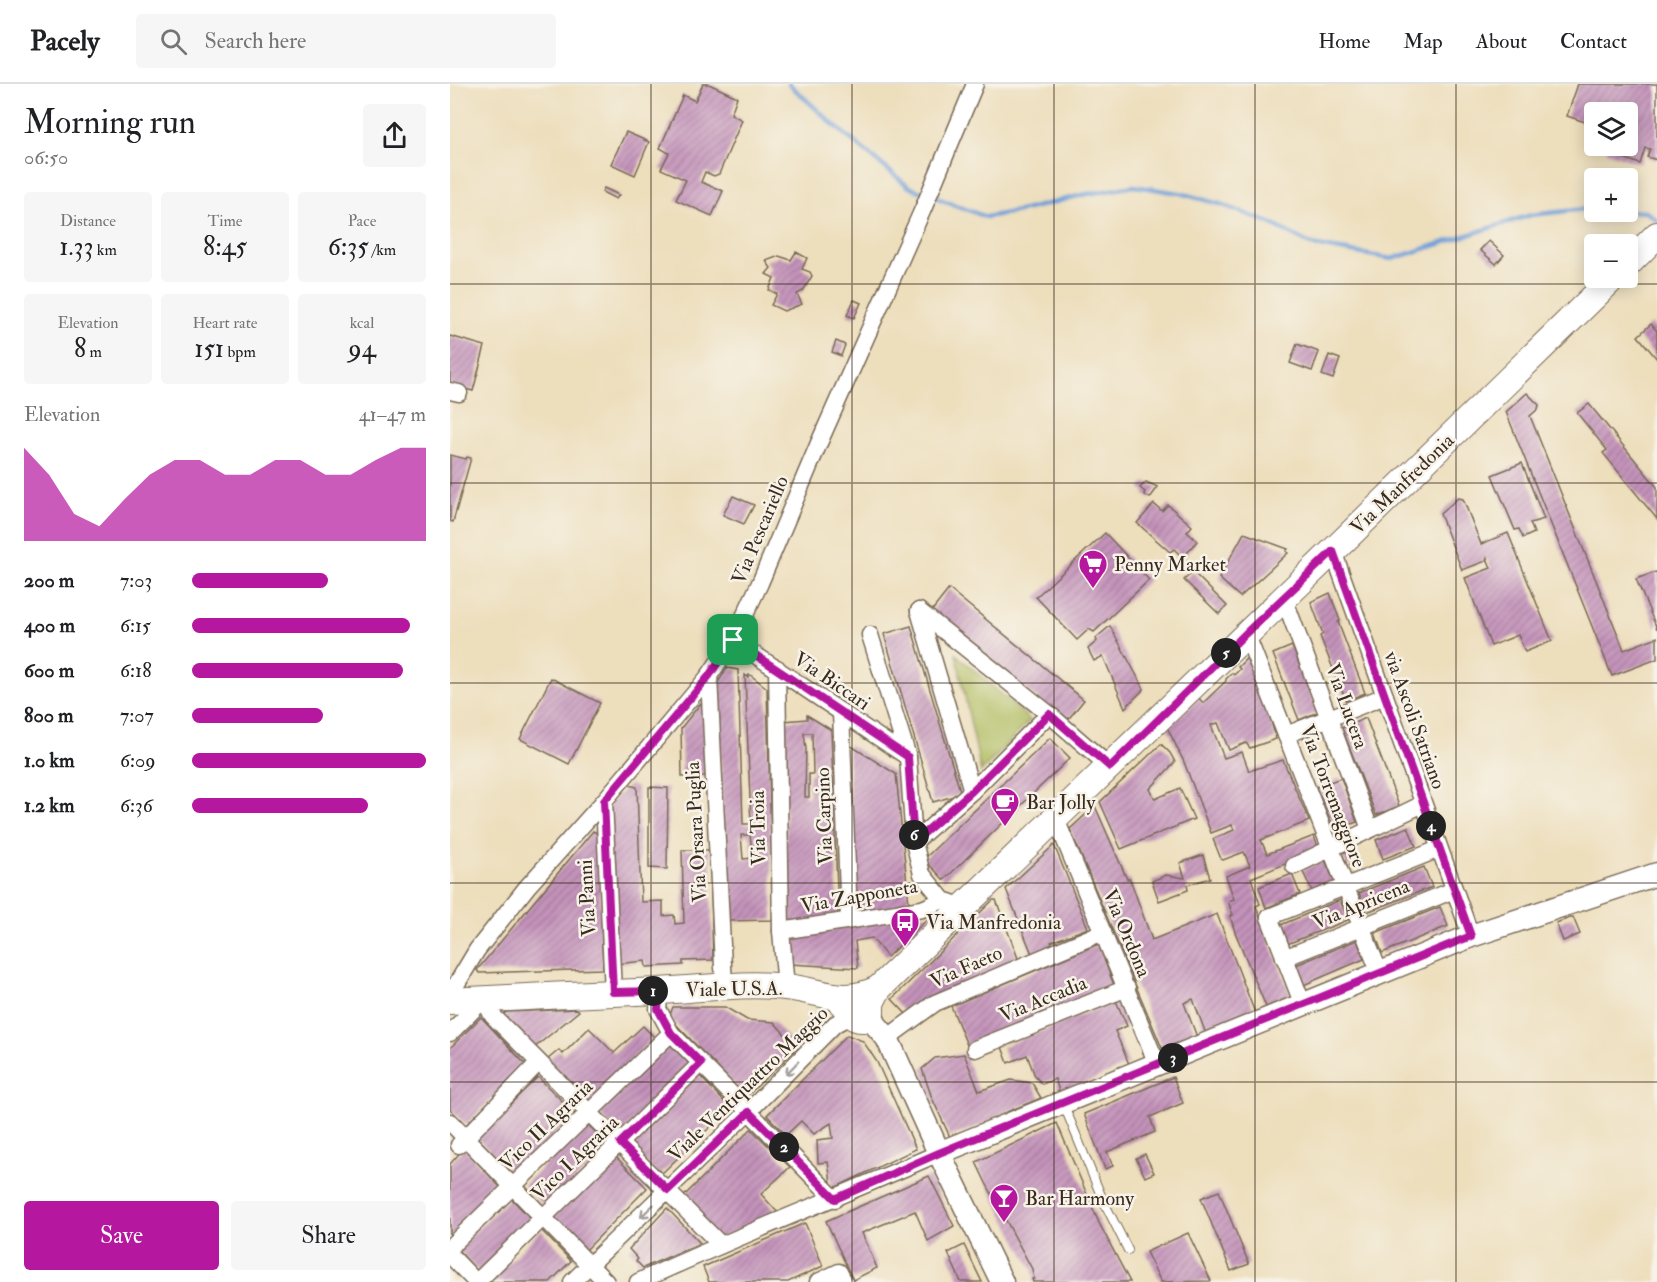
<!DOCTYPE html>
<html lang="en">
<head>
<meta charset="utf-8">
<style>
  :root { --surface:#fff; --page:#f6f6f6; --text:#202124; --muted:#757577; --line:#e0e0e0; --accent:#b5179e }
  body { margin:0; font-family:"IM FELL Double Pica",serif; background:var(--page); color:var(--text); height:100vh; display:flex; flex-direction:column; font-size:22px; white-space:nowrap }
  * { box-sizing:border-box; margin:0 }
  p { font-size:20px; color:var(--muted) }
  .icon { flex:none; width:33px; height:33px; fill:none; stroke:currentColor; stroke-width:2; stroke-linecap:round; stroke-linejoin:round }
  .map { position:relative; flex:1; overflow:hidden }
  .drawer { display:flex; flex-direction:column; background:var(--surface); width:450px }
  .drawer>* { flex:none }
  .buttons { position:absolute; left:1134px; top:18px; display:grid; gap:12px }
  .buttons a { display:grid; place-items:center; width:54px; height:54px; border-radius:6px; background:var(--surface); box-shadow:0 3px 15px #0003; font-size:30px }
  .pin { position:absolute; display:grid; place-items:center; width:51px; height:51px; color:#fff; margin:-26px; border-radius:12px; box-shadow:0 3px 9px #0006 }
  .km { position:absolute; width:30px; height:30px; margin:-15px; border-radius:50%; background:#222; color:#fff; font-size:16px; line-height:30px; text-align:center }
  .round { display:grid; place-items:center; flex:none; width:63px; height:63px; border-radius:6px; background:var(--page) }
  .headline { display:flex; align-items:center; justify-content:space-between; height:102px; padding:0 24px }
  h1 { font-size:33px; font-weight:600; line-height:45px }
  .stats { display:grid; grid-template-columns:repeat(3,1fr); gap:9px; height:102px; padding:6px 24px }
  .stats div { display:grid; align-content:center; border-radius:6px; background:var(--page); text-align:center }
  .stats b { font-size:26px; font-weight:600 }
  .stats small { font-size:16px; font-weight:400 }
  .stats p { font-size:16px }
  .chart { height:168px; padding:12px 24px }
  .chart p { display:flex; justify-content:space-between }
  .chart svg { width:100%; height:108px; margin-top:6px; fill:var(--accent); opacity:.7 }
  .action { display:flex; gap:12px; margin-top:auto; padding:12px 24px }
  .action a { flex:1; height:69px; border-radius:6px; background:var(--accent); color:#fff; font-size:24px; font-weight:600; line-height:69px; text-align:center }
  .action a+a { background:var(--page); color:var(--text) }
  ul { padding:0 24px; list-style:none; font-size:20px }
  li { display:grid; grid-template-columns:96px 72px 1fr; align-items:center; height:45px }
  li i { height:15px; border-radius:8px; background:var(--accent) }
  header { display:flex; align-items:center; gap:36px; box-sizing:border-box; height:84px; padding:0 30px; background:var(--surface); border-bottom:2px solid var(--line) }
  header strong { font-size:28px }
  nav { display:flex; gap:33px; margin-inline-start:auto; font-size:21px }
  .search { width:420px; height:54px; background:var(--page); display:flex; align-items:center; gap:15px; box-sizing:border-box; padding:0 21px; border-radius:6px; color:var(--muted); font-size:22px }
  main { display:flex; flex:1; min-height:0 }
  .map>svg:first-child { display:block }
  .garden { fill:#b0bc5e; stroke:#76733e; stroke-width:1.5 }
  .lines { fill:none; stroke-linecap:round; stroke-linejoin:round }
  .stream { stroke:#6d9ed7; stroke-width:4.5 }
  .building { fill:url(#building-hatch); fill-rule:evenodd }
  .lane-casing { stroke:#796955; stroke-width:10 }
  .street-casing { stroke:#796955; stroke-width:19 }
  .secondary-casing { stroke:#796955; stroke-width:25 }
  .primary-casing { stroke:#796955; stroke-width:28 }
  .lane { stroke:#fff; stroke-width:8 }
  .street { stroke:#fff; stroke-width:16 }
  .secondary { stroke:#fff; stroke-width:22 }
  .primary { stroke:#fff; stroke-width:26 }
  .oneway { stroke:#a79f9a }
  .route-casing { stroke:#fff; stroke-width:12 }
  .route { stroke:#b5179e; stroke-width:8 }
  .grid { fill:none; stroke:#3b2a1e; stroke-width:1.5; stroke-opacity:0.55 }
  .labels { text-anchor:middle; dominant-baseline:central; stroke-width:5; stroke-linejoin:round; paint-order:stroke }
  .street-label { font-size:20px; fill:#3b2a1e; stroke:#f7f3e8 }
  .poi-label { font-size:20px; fill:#3b2a1e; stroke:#f7f3e8; text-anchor:start }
</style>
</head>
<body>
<header>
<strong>Pacely</strong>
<div class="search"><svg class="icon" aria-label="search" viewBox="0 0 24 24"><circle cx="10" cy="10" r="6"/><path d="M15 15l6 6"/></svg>Search here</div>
<nav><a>Home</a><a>Map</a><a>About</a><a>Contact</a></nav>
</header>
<main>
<section class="drawer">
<div class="headline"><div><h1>Morning run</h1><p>06:50</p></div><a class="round"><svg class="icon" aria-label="share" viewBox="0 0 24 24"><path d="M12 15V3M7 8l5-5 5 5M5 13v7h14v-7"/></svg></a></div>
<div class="stats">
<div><p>Distance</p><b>1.33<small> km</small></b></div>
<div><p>Time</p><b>8:45</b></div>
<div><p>Pace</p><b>6:35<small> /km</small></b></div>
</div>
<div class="stats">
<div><p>Elevation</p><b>8<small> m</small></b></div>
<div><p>Heart rate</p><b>151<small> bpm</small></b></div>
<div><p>kcal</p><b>94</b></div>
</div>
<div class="chart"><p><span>Elevation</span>41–47 m</p>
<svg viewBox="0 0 160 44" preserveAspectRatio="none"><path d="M0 44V6L10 17L20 33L30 38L40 27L50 17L60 11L70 11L80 17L90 17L100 11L110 11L120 17L130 17L140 11L150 6L160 6V44z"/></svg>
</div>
<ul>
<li><b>200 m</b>7:03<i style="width:58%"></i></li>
<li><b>400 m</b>6:15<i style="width:93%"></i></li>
<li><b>600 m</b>6:18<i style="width:90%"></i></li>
<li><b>800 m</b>7:07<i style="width:56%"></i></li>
<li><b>1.0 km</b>6:09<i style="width:100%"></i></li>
<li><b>1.2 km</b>6:36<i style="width:75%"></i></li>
</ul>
<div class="action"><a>Save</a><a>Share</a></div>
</section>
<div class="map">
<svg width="1207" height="1198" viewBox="0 0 1207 1198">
  <defs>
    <pattern id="building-hatch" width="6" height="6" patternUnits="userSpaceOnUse" patternTransform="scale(1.5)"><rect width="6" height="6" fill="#c493bb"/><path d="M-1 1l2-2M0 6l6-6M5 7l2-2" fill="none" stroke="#a07897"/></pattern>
  </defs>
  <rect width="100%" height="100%" fill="#f7f3e8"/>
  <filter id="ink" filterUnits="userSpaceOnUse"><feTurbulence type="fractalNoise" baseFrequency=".0167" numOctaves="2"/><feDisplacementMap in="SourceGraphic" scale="12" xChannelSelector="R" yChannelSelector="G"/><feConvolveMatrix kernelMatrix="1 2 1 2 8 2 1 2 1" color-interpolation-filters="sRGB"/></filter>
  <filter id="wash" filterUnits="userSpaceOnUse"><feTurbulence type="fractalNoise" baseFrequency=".008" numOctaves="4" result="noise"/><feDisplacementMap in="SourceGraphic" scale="24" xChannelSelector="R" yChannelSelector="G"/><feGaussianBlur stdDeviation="1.35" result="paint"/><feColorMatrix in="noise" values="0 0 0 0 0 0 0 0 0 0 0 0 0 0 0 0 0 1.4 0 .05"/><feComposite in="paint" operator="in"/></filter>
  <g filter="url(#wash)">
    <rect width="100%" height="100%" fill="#eddebc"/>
    <path class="garden" d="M506,570L580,636L531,688Z"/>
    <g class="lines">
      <g class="stream">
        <path d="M339,0L386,43L459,103L536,133L574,126L632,111L684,102L730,109L773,121L820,139L862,161L942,175L1081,131L1144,124"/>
        <path d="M1178,127L1196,128L1207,136"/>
      </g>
    </g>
    <g id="blocks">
      <g class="building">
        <path d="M253,0H259L287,13L281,30L292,36L269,90L264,92L255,88L251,98L273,107L262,132L226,116L236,96L211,85L219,69L210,64L233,11L245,17Z"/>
        <path d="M1128,0H1207V76L1197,73L1200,65L1195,64L1190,80L1157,68L1159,62H1178V28H1144V41L1117,32Z"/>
        <path d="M176,48L199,58L185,91L161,80Z"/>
        <path d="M154,104L169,111L166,115L152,108Z"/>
        <path d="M1039,157L1054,171L1046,180L1030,166Z"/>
        <path d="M346,168L357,174L352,185L360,188L362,192L353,207L347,210L352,220L334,227L321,221L327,210L319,206L324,194L316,190L321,184L316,177L329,172L341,176Z"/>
        <path d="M404,216L411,219L404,234L397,231Z"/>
        <path d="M1201,240L1207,247V275L1188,252Z"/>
        <path d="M0,252L35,262L23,307L0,301Z"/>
        <path d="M386,257L395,261L391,272L382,268Z"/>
        <path d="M847,260L869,268L862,287L840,279Z"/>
        <path d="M879,271L890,275L883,295L872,291Z"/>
        <path d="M1077,309L1089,321L1088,325L1080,332L1174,566L1207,553V575L1162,592L1056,328Z"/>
        <path d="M1139,320L1207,403V435L1153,369L1157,366L1127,329Z"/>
        <path d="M0,371L16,375L17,373L21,374L3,438L0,437Z"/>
        <path d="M1072,379L1094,435L1080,439L1084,449L1073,454L1069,445L1065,446L1042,391Z"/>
        <path d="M696,398L708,403L700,414L694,410L695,408L690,404Z"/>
        <path d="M283,412L304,421L294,440L273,431Z"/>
        <path d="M1008,414L1013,415L1031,460L1058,449L1102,557L1075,568L1068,551L1041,562L1015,494L1041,484L1037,474L1036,477L1012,486L990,430Z"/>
        <path d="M704,420L712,427L718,421L742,442L737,448L747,457L733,474L724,465L720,468L687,439Z"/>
        <path d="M655,449L699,496L644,548L639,545L627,556L586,513Z"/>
        <path d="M794,449L838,465L836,467L838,469L790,513L769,494Z"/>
        <path d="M743,488L777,522L769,530L734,496Z"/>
        <path d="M1206,488L1207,490V545L1186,495Z"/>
        <path d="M499,505L634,616L616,638L481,528Z"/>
        <path d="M880,509L890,537L888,538L915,609L896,617L870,552L873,550L861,518Z"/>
        <path d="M461,542L511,710L483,718L434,550Z"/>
        <path d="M660,542L694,605L675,624L653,572L644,577L638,565L647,557L646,554Z"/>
        <path d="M842,562L868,628L849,636L823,570Z"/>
        <path d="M799,572L820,633L826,655L800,664L796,659L779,666L768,639L761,641L774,674L792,668L799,687L833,676L859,737L811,756L817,770L864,752L869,766L801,794L810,820L806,822L842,914L817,925L785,848L780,832L783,831L778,817L784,815L776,792L800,782L794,768L773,776L771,775L763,755L784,746L782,741L761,749L734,678L717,643L749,614L753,619L776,597V595L782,589L784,591L790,585L788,583Z"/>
        <path d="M277,584L288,586L293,740H301L295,591L298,593L299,590L317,604L323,836L277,837L267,600ZM291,751H300L303,774L293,775Z"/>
        <path d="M101,594L150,619L119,680L70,655Z"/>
        <path d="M250,620L254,621L255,692L232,693L231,644Z"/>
        <path d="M357,631L381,646L388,831L337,842L334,637L357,635ZM354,649H362L363,690H359V713H355L356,665Z"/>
        <path d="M916,634L949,722L926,731L892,644Z"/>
        <path d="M600,654L620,674L494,796L474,775Z"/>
        <path d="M398,660L446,690L459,820L402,830Z"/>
        <path d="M711,660L720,669L725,678L700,705L705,715L730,704L744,735L671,765L650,718Z"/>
        <path d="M891,694L907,738L885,746L866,703Z"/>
        <path d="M179,701L187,703L191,818L213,817V832L224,831L225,840L234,839L232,766H260L263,876L233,877V881L196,883L195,877L165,880L158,723Z"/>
        <path d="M199,703L218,704L217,785L199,784Z"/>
        <path d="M645,722L677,795H680L702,856L767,830L805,929L756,950L743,915L734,919L747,953L712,964L620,745Z"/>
        <path d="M958,743L966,762L933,775L926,756Z"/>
        <path d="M143,747L148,750L153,885L29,889L27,886Z"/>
        <path d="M604,761L638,844L601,858L604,864L582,870L556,805Z"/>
        <path d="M903,765L908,778L897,782L892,769Z"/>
        <path d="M753,771L760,794L737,801L738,806L709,817L702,797L716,791L735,794L730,779Z"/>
        <path d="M875,776L885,799L863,809L852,786Z"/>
        <path d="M974,783L982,803L917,828L909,809Z"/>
        <path d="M842,790L850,810L816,824L809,803Z"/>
        <path d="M543,816H546L569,877L459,933L442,915Z"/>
        <path d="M890,816L898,836L832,862L826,843Z"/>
        <path d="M990,823L998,842L932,869L925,849Z"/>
        <path d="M479,830L480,833L437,873L422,854L405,857L408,884L340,880V852Z"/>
        <path d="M1123,833L1130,850L1113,857L1106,839Z"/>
        <path d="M907,856L914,875L849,903L841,883Z"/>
        <path d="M646,861L649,862L664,901L517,961L501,922Z"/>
        <path d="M666,917L677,942L665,947L679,980L610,1010L605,995L592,1000L585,992L577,971L558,979L552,963Z"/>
        <path d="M223,923H275L297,936L324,938L347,964L297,1012L294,1011L219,933Z"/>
        <path d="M127,925L129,927L84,964L52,932L56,928Z"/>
        <path d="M31,933L76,981L16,1041L0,1025V964Z"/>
        <path d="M193,942L204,953L139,1021L97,976L109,966L113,970L139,944L164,969Z"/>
        <path d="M397,951L413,957L427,978L466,1065L382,1105L378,1078L368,1079L367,1056L383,1054L381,1039L364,1050L351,1037L336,1051L317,1031Z"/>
        <path d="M220,957L242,981L169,1052L149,1029Z"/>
        <path d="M514,970L529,1007L561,996L582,999L591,1014L559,1027L541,1037L500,1053L482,1014L472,985L485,974Z"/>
        <path d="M247,989L280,1024L209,1092L177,1059Z"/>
        <path d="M88,993L125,1030L65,1092L26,1053Z"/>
        <path d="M723,993L733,1019L700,1033L705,1048L657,1068L663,1082L655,1085L634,1030Z"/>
        <path d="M607,1039L649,1139L680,1198H583L582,1195H584L582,1185L536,1099L526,1078Z"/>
        <path d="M137,1040L160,1062L96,1124L74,1101Z"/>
        <path d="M301,1045L340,1083L311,1110L328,1129L268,1155L231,1115Z"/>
        <path d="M14,1064L51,1104L0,1153V1080Z"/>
        <path d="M695,1070L704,1089L695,1093L686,1074Z"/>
        <path d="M165,1072L197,1104L136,1166L103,1132Z"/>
        <path d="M479,1092L504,1142L478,1157L465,1127L412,1149L427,1184L403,1196L376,1137Z"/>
        <path d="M769,1107L799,1180L781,1187L751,1114Z"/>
        <path d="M60,1113L82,1136L29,1189L7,1165Z"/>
        <path d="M217,1124L250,1159L193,1184L186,1177L188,1175L179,1165Z"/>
        <path d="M355,1139L373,1182L338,1198H259L253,1183Z"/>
        <path d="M91,1146L121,1177L100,1198H39Z"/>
        <path d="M738,1149L761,1197L711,1198L696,1168Z"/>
        <path d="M514,1161L515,1163L532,1198H511L498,1169Z"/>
      </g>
    </g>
  </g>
  <g filter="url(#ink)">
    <use href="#blocks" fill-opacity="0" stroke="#796955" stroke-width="1.5"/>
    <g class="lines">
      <g class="lane-casing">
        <path id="lane" d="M613,1019L652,1114L678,1166"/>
      </g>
      <g class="street-casing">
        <g id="street">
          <path d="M0,307L9,309"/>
          <path d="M883,467L1021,852"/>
          <path d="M834,514L920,745"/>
          <path d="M469,527L522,707"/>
          <path d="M796,549L930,890"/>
          <path d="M420,551L458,673L464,758L472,790L493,816L514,823"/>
          <path d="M283,556L458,673"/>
          <path d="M327,584L331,847L336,903"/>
          <path d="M259,592L274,903"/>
          <path d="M391,628L399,835"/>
          <path d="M599,630L660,683"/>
          <path d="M836,651L935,612"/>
          <path d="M154,717L163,908"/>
          <path d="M606,735L707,980"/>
          <path d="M464,758L522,707L599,630L469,527"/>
          <path d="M844,782L973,720"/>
          <path d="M331,847L472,825L493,816"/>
          <path d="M834,874L1004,806"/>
          <path d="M210,907L208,925L221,949L385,1115"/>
          <path d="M0,911L27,866L77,803L154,717L259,592L283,556L310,499L369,359L473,125L525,0"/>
          <path d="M853,921L819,833L989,765"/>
          <path d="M0,949L34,915L42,931L271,1161"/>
          <path d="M437,954L485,919L653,848"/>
          <path d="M525,965L677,904"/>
          <path d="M0,1038L156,1198"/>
          <path d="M9,1061L88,979"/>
          <path d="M0,1163L221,949"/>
          <path d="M0,1171L26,1198"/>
          <path d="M27,1198L251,979"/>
          <path d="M122,1198L299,1027L385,940L400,932"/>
          <path d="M188,1198C287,1152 389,1113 489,1069"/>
          <path d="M368,1198L389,1188L394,1198"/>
        </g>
      </g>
      <g class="secondary-casing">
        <g id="secondary">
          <path d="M421,928L425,940L437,954L489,1069L552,1198"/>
          <path d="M489,1069L1021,852L1207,790"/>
        </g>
      </g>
      <g class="primary-casing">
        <g id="primary">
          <path d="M1178,180L1207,151"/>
          <path d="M388,914C397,923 399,936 414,935L421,928V919L428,905"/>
          <path d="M0,917C70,913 139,910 209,907C249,905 297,898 336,903C372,907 392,922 428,905L883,467L1163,194"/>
        </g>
      </g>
      <use href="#lane" class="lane"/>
      <use href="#street" class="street"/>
      <use href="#secondary" class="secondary"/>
      <use href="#primary" class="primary"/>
    </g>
    <defs><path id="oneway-shaft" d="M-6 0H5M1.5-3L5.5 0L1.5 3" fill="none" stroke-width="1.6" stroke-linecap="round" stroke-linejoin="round" transform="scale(1.5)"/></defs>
    <g class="oneway">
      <use href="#oneway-shaft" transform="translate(342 984) rotate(134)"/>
      <use href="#oneway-shaft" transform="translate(197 1127) rotate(136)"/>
    </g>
  </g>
  <g class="lines" filter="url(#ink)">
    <g class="route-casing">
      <path id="route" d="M883,467L1021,852L489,1069L385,1115L299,1028L218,1106L170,1059L251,979L221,949L208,925L210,907L163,908L154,717L259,592L283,556L458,673L464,758L522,707L599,630L660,683L796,549Z"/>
    </g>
    <use href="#route" class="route"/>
  </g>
  <path class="grid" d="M201,0V1198M402,0V1198M604,0V1198M805,0V1198M1006,0V1198M0,200H1207M0,399H1207M0,599H1207M0,799H1207M0,998H1207"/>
  <defs>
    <g id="supermarket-pin" transform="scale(1.5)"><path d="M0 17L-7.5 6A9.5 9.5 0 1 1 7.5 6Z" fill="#b5179e" stroke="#f7f3e8"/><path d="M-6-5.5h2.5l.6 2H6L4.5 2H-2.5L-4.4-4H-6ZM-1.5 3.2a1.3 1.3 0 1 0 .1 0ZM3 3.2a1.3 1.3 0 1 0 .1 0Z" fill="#fff"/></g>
    <g id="cafe-pin" transform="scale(1.5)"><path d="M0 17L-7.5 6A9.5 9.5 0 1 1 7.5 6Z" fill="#b5179e" stroke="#f7f3e8"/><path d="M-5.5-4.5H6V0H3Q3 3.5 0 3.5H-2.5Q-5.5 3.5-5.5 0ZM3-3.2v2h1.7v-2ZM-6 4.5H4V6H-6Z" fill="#fff"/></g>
    <g id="bus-pin" transform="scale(1.5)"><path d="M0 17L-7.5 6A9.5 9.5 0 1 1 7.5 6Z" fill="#b5179e" stroke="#f7f3e8"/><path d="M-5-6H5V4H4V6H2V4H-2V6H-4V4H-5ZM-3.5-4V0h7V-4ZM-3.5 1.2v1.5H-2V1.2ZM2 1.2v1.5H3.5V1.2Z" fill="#fff"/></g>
    <g id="bar-pin" transform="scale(1.5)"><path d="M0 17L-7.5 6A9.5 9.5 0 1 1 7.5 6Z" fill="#b5179e" stroke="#f7f3e8"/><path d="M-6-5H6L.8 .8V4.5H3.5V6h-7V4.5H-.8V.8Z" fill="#fff"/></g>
  </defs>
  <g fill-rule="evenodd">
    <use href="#supermarket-pin" x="643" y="480"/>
    <use href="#cafe-pin" x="555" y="718"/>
    <use href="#bus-pin" x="455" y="838"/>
    <use href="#bar-pin" x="554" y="1114"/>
  </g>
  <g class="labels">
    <g class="street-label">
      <text transform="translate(952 400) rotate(-44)">Via Manfredonia</text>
      <text transform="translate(310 446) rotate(-67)">Via Pescariello</text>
      <text transform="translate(382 597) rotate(34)">Via Biccari</text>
      <text transform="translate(897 622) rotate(70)">Via Lucera</text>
      <text transform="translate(965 636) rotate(70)">via Ascoli Satriano</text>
      <text transform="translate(883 712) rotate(69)">Via Torremaggiore</text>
      <text transform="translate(374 732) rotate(-92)">Via Carpino</text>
      <text transform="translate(308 744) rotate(-91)">Via Troia</text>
      <text transform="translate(246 748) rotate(-93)">Via Orsara Puglia</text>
      <text transform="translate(409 812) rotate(-10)">Via Zapponeta</text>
      <text transform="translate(137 814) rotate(-93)">Via Panni</text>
      <text transform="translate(911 820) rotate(-22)">Via Apricena</text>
      <text transform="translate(677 849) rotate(67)">Via Ordona</text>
      <text transform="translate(516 883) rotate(-24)">Via Faeto</text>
      <text transform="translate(284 905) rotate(-1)">Viale U.S.A.</text>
      <text transform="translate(593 915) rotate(-22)">Via Accadia</text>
      <text transform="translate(298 1000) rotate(-44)">Viale Ventiquattro Maggio</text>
      <text transform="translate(96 1041) rotate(-44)">Vico II Agraria</text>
      <text transform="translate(125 1074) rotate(-44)">Vico I Agraria</text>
    </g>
    <g class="poi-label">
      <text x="664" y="480">Penny Market</text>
      <text x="576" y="718">Bar Jolly</text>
      <text x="476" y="838">Via Manfredonia</text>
      <text x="575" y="1114">Bar Harmony</text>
    </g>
  </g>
</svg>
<div class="buttons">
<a><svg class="icon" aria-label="layers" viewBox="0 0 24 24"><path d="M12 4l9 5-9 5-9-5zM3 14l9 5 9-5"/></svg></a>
<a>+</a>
<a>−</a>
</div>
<div class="pin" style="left:283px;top:556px;background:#1e9e55"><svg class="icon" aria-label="arrive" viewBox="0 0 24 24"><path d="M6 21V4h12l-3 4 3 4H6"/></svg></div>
<b class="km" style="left:203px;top:907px">1</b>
<b class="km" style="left:334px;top:1063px">2</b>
<b class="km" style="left:723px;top:974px">3</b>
<b class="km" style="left:981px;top:742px">4</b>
<b class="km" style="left:776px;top:569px">5</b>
<b class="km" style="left:464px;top:751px">6</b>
</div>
</main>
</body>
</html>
